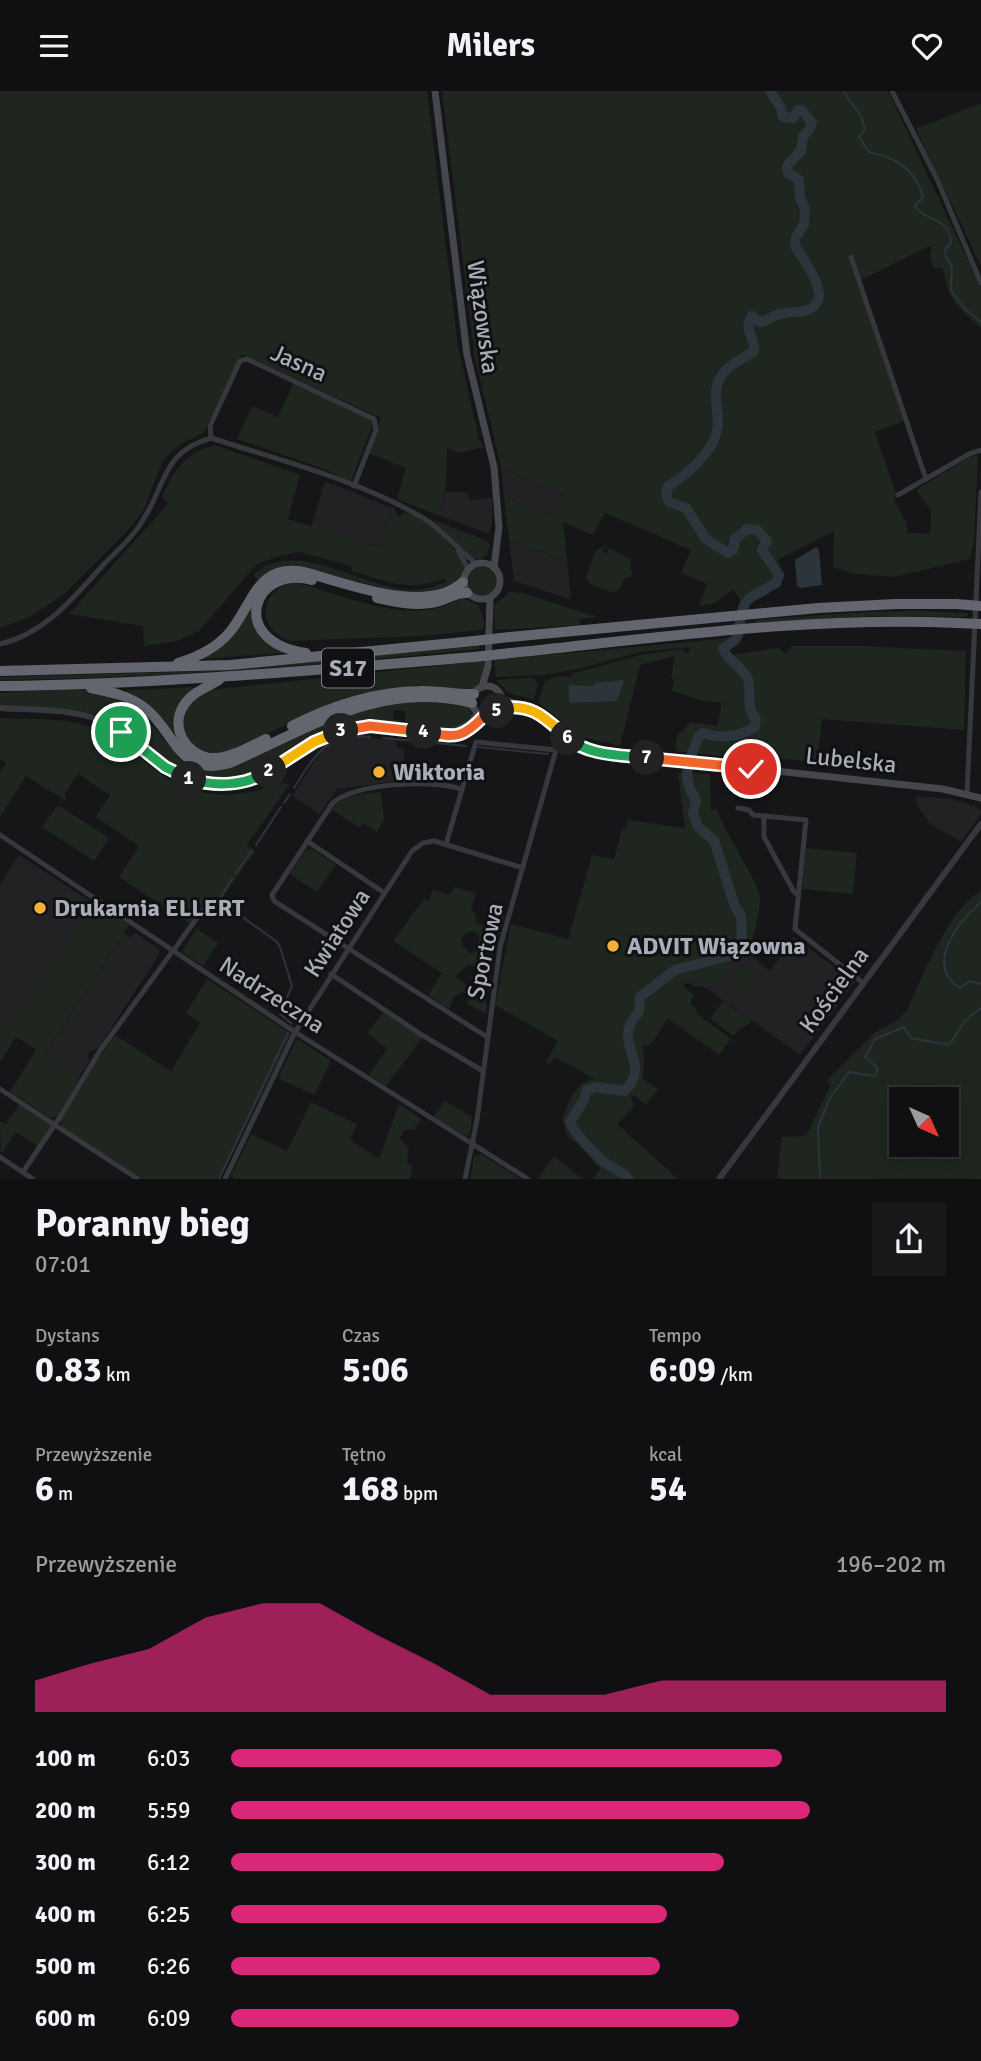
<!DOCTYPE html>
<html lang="pl">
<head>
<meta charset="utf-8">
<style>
  :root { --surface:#101012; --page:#19191b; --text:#f1f3f6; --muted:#9c9d9f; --line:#303032; --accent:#db2777 }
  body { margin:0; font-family:Signika,sans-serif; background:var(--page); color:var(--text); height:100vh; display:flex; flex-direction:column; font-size:26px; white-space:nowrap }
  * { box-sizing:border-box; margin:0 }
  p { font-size:23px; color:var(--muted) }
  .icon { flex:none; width:38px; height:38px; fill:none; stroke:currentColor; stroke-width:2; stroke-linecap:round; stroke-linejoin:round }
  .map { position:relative; height:1088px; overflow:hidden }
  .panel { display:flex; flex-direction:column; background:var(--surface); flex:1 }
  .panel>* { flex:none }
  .needle { width:46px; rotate:135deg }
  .tools { position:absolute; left:889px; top:996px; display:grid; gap:14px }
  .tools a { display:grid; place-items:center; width:70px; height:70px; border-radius:0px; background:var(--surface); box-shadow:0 7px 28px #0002,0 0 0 2px var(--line); font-size:35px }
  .pin { position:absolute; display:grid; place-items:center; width:60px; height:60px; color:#fff; margin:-30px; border:4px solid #fff; border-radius:50%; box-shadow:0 2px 7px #0007 }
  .km { position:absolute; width:35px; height:35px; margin:-18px; border-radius:50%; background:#222; color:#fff; font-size:19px; line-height:35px; text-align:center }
  .round { display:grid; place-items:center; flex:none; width:74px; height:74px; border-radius:0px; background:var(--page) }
  .summary { display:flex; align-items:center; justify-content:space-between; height:119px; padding:0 35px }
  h1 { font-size:38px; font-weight:800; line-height:52px }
  .stats { display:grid; grid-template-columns:repeat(3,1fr); gap:10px; height:119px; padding:7px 35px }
  .stats div { display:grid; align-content:center }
  .stats b { font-size:35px; font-weight:800 }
  .stats small { font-size:19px; font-weight:400 }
  .stats p { font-size:19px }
  .chart { height:196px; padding:14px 35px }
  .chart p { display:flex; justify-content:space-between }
  .chart svg { width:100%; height:126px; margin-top:7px; fill:var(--accent); opacity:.7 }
  ul { padding:0 35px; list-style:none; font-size:23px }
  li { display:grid; grid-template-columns:112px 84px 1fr; align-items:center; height:52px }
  li i { height:18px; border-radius:9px; background:var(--accent) }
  header { display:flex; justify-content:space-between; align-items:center; height:91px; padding:0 35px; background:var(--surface); font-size:32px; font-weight:800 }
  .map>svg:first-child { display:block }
  .built { fill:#222225 }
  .green { fill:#1e261f; fill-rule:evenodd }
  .water { fill:#2c353c }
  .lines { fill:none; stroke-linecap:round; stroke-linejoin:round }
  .stream { stroke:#2c353c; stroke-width:2 }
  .river { stroke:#2c353c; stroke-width:10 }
  .minor { stroke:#37383d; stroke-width:5 }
  .tertiary { stroke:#37383d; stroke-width:6 }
  .secondary { stroke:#45474d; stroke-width:7 }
  .motorway { stroke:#63666e; stroke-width:10 }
  .motorway-bridge { stroke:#63666e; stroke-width:10 }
  .split-1-casing { stroke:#fff; stroke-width:14 }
  .split-2-casing { stroke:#fff; stroke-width:14 }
  .split-3-casing { stroke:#fff; stroke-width:14 }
  .split-4-casing { stroke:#fff; stroke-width:14 }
  .split-5-casing { stroke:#fff; stroke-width:14 }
  .split-6-casing { stroke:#fff; stroke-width:14 }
  .split-7-casing { stroke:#fff; stroke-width:14 }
  .split-8-casing { stroke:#fff; stroke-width:14 }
  .split-9-casing { stroke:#fff; stroke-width:14 }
  .split-1 { stroke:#22a559; stroke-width:9 }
  .split-2 { stroke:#22a559; stroke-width:9 }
  .split-3 { stroke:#f5b400; stroke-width:9 }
  .split-4 { stroke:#f0652b; stroke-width:9 }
  .split-5 { stroke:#f0652b; stroke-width:9 }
  .split-6 { stroke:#f5b400; stroke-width:9 }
  .split-7 { stroke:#22a559; stroke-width:9 }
  .split-8 { stroke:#f0652b; stroke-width:9 }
  .split-9 { stroke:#f5b400; stroke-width:9 }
  .poi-dot { fill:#f2b134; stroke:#111113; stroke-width:2.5 }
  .labels { text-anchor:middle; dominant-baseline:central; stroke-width:6; stroke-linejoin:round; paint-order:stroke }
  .shield { fill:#111113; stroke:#7b7e86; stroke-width:2 }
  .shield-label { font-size:23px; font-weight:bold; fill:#a8adb8 }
  .street-label { font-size:24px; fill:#a8adb8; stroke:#111113 }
  .poi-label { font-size:24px; font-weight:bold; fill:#a8adb8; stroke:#111113; text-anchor:start }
</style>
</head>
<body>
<header><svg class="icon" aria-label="menu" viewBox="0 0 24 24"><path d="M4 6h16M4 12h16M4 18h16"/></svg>Milers<svg class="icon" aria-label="heart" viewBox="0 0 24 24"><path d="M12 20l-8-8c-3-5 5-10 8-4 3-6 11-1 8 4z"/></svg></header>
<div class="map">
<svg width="981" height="1088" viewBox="0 0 981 1088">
  <rect width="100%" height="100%" fill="#161618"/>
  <g class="built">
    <path d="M501,376L564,404L554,427L504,406Z"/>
    <path d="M325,390L392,417L381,457L311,436Z"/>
    <path d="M445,400L467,402L470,409L492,407V431L489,443L438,424Z"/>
    <path d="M509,449L567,469L571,508L514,490Z"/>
    <path d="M355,645L396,650L398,657H404L406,689L337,698L320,723L292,705L321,661L332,653Z"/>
    <path d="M916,705L951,708L974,715L981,719V723L961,751L930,733L916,712Z"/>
    <path d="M19,764L91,811L7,940L0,935V793Z"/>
    <path d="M124,842L130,846L136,842L159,858V864L98,957L90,960L87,966L90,969L78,987L44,964Z"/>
    <path d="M794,846L855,891L800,964L688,884L693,878L747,861L770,880Z"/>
  </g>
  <g class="green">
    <path d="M0,0H427L458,256L479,348L484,356L459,362L447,357L446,395L438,424L397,408L406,377L369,362L381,327L242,263L203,342L181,353L163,369L143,420L128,439L63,504L30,526L0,537Z"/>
    <path d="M442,0H888L981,197V237C956,213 949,212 943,177H933C930,167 929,163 932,154L861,189L852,164H849L904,330L875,341L896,403L894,408L907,433V442L930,443L931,420L916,399L970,366L978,364L974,451L970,468L893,486L854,483L833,476L834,440L778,469C788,498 767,505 744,514L733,498L715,512L699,515L707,493L681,482L691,459L605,422L593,444L563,431L567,469L509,449L504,406L554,427L564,404L501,376L475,267Z"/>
    <path d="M981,12V175L916,38Z"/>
    <path d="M293,293L371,328L373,333L351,390L321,377L237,348L252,315L278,326Z"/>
    <path d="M215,354L300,384L288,428L381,457L393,415L399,426L404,421C431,429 451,450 465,474L460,490L429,501L403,502L303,477L259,490L253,484C295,443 365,500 414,499C425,498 436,495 446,491L445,488C405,501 390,491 352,480L351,475L299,461L276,466L256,474L199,540L177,550L144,555L143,535L69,523L168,413L162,405C176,377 184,363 215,354Z"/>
    <path d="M431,428L485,449L490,454L487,464L480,469C464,466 446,438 431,428Z"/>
    <path d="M602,456L605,455L607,456L605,459L603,456L602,460L608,462L607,456L631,468L630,479L633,480L630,486H625L620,497L614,502L590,493L586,487L595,461Z"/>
    <circle cx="482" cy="490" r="14"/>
    <path d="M293,491C336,501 386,526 432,518C442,517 453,511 463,507L479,515L484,532L483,539L421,545L291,550C256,539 258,500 293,491Z"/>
    <path d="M258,501C251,543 253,540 285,562L200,568L212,561Z"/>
    <path d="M510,501L522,502L598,526L580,528V534L495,539L494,514Z"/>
    <path d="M923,520L968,522V526L875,525L754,532L755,529L864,521Z"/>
    <path d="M731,547L719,558L725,565L778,557L786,563L792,555H865L966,560L964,639L822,628L817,671L751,665L746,668L675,660L677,644L691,631L717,635L722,612L703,610L672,600L674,588L671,587L675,565L640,574L620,655L582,646L538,611L545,590L557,585L570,586L571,583L640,564L680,558L688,563L691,556L640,561L578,578L543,584L496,586L494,569Z"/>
    <path d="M480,555V558C320,574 161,587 0,589V586L206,580Z"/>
    <path d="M482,570L485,573L481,591L472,599L314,620L235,658L214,663L194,657L183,640C184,618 190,610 208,599Z"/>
    <path d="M523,587H533L538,592L534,609L509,602L496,589Z"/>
    <path d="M190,596L197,597C186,604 178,612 176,626C172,650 193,672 217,670C237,668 258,653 276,645C325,621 372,601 428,602C442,602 458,603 470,607L415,604L362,611L327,623L230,669C188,682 178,648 156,623C146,612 133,604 118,600Z"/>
    <path d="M76,597L98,600L138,616L181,669L193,676L208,679C269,654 348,612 414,610C430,609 447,612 463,613L470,617L472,625L470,630C441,643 436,640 405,635V620L394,619L393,628L400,629L401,634C375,632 351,631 327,641C289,658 261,693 216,690C191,688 167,675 149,659C137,649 125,635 111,629C77,614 37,617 0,615V602Z"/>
    <path d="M0,627C32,629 72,625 101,640C140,659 153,689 200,701C218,705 241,704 259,699C271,696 276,687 289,694L247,754L255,760L220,810L207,809L204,811L190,833L119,786L139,755L96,726L110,704L78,683L65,702L66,710L26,685L0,726V681L6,672L0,668Z"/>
    <path d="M678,682L710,683L711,718L717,719C723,738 761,796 760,806C760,823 754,843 749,859L734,865L731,876L708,898L702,895L695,896L688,891L683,895L694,904L690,913L697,918L696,922L731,948L719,964L668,927L653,951L648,955H642L644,963L643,988L658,998L646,1014L634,1004L631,1007L634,1016L617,1033L678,1088H593L600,1078L577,1052L568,1047L562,1027C570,1010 575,990 595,988L555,966L550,973L546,971L558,950L495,914L511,833L568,848L592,764L614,768L622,737L626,738L628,729L685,737Z"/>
    <path d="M381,701L384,728L377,741L363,732L360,737L332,719C344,702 362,703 381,701Z"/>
    <path d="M60,715L109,747L94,770L42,736L56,716Z"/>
    <path d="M806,757L857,762L853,803L802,798Z"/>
    <path d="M312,758L336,774L317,801L290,783L305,760Z"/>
    <path d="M454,796L476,802L471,818L476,824L475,831L483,834L491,831L500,823L505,824L493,865L490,866C480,862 479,854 479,844L472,840L467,841L461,848L463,855L469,862L479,860L485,869L491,872V876L488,875L486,878L468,874L458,882L456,887L470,897C486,896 487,910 486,923L468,914V904L463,901L454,906L449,918L428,904L442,882L393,850L424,808L429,810L433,798L450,804Z"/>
    <path d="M981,799V1088H777L782,1046L806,1045L831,994L827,990L874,942L899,928L907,919C925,881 946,823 981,799ZM901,1008H947V1054H901Z"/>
    <path d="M92,809L129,834L44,963L80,988L58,1025L51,1027L10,1001L36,959L16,946L0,971V935L7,939Z"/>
    <path d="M197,838L218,852L203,875L183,862V859Z"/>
    <path d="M743,873L760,886L743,908L726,895Z"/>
    <path d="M207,888L291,943L220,1088H143L62,1036L60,1030L96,971L115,944L171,980L200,932L186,922Z"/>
    <path d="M723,910L752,930C745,937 740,936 733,945L712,929L711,926Z"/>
    <path d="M384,920L423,946L386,995L369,984L387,958L368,942Z"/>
    <path d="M299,949L331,970L314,1004L278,987L296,950Z"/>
    <path d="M445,1010L472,1026L470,1043L466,1045L434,1026Z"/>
    <path d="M311,1011L357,1033L350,1049L379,1068L399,1013L422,1028L414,1038L404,1039L400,1047L409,1058L407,1072L413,1075L410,1088H235L231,1085L251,1043L287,1060Z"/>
    <path d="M20,1013L52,1034L38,1055L16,1041L1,1063L0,1030L6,1033Z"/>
    <path d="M479,1064H482L521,1088H470L474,1066Z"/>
    <path d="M554,1066L583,1088H537Z"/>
  </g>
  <g class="water">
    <path d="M816,456L819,459L822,494L801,497L797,495L795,469Z"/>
    <path d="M624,589L617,610L569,612V594L594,595L595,592Z"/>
  </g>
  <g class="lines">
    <g class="stream">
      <path d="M843,0L861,25L865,38L859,46L869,61C896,67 915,77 923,106L915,115C927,133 949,124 951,152L945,159L946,166L952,177L951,199L964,217L981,231"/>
      <path d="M383,647L466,655"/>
      <path d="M478,656L548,663"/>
      <path d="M294,697C314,666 327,640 370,646"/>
      <path d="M284,712L290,703"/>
      <path d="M256,754L281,716"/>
      <path d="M236,782L252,759"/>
      <path d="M232,788L219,809L277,851L280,856L292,895L280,923L292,933"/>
      <path d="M981,811C960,829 923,874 960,897L970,890L981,893"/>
      <path d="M219,1088L288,942"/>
      <path d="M820,1088L818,1036L829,1009L849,981L875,985L878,977L865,966L875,948L904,936L911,947L949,954L965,930L981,917"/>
    </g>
    <path class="river" d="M628,1088C622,1080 612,1077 604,1071C592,1060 576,1045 570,1031L584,1009L587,999L596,996L624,1000C655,972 608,951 639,921L640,906L675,879L733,864L742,853L741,825L734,813L714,749L698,736L693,722L696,709C680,685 689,672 698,646L703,642C720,648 740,646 755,636L756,628C745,616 752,603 748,589C746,579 729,571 723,558L736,548L738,544C743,504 744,511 776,492L779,484L762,459L767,450L757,439L747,438L734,449V458L728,462L706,448L686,417L669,411L666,403L668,395C687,384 712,362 717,340C722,320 706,299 727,278C734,271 746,266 754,260C755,246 743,239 752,225L760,231C768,230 772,225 779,223C788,221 798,222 807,219C836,209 804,170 795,155L796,146L804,133L805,118L800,107L799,89L788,82L787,75L801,60L803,45L809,39L812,32L802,19H798L793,27L783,26L781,17L770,0"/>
    <g class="minor">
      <path d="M892,0L937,88L981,192"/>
      <path d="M851,166L926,388"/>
      <path d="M211,347L210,335L240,270L247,268L374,328L376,339L354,395"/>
      <path d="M211,347C282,370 359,389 423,427C444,439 457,459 477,473"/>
      <path d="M898,404L969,363L981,359"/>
      <path d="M458,459L468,478"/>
      <path d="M0,553C45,543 74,506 104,473C118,459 133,446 143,429C167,392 162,361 211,347"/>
      <path d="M461,698C434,688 351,692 332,713L272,804L274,810L487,946"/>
      <path d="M967,702L981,401"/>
      <path d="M738,717L749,719L753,724L764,725"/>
      <path d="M0,744L295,941L528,1088"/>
      <path d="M307,750L383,801"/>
      <path d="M446,753L476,651L556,659"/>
      <path d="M798,804L794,801L764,746V725L806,729L795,838L863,892"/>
      <path d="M331,883L422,944L483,980"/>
      <path d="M0,998L138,1088"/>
      <path d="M0,1066L33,1088"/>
      <path d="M23,1081L62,1023L101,958L208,812"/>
      <path d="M225,1088L295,941L412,760L423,752L434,750L523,777"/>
      <path d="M465,1088L477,1029L500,856L556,659L565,645"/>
    </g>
    <g class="tertiary">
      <path d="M0,617C35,620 78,616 110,634C143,652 164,685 204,692C266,703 295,649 349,638C375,632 403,638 429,642C438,643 450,648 460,645C471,641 477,632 484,625"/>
      <path d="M446,643L470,632L477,621"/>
      <path d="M719,1088L981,733"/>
    </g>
    <g class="secondary">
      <path d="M435,0L467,264L494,376L499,436L494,476"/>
      <circle cx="482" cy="490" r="18"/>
      <circle cx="487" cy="610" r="15"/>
      <path d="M482,596L488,575L490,507"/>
      <path d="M501,608C515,612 530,617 542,625C560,638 571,654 592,660L943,698L981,707"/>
    </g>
    <g class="motorway">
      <path d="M377,507C398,512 418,516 440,510C449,507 458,501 467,502"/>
      <path d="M510,546L818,517L896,513H956"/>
      <path d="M306,562C227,551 252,473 312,489"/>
      <path d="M511,562C656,547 811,525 957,532"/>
      <path d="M178,572C198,566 215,558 229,542C253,514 256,472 304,481C346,492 426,525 463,491"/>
      <path d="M0,580L230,574L474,550"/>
      <path d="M219,589C206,597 192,601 184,614C168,638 189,668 216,667C233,666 251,655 266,648"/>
      <path d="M0,595C159,593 316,579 474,566"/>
      <path d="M91,597C111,601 131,605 146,618C176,642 179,687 230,672C309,637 381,589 472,612"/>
      <path d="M292,635C333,614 374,601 419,600C438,599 456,604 474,603"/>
    </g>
    <g class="motorway-bridge">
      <path d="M956,513L981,515"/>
      <path d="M957,532L981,533"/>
      <path d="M474,550L510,546"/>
      <path d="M474,566L511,562"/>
    </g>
  </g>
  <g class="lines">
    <g class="split-1-casing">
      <path id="split-1" d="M121,641L165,676L189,688"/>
    </g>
    <g class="split-2-casing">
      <path id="split-2" d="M189,688C216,696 245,695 269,680"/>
    </g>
    <g class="split-3-casing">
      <path id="split-3" d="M269,680L314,651L341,640"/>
    </g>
    <g class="split-4-casing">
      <path id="split-4" d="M341,640L370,635L424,641"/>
    </g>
    <g class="split-5-casing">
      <path id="split-5" d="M424,641C455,646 461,649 484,625L490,624L497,620"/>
    </g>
    <g class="split-6-casing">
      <path id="split-6" d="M497,620L500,617C534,613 544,626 568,647"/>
    </g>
    <g class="split-7-casing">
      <path id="split-7" d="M568,647C588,665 622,664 647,667"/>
    </g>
    <g class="split-8-casing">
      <path id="split-8" d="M647,667L730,675"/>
    </g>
    <g class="split-9-casing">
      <path id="split-9" d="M730,675L751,678"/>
    </g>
    <use href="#split-1" class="split-1"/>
    <use href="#split-2" class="split-2"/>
    <use href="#split-3" class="split-3"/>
    <use href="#split-4" class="split-4"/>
    <use href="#split-5" class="split-5"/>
    <use href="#split-6" class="split-6"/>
    <use href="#split-7" class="split-7"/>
    <use href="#split-8" class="split-8"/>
    <use href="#split-9" class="split-9"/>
  </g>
  <g class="poi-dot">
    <circle cx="379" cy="681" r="7"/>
    <circle cx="40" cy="817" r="7"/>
    <circle cx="613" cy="855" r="7"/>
  </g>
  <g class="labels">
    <rect class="shield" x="322" y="557.5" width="52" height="39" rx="5"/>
    <g class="shield-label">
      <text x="348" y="577">S17</text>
    </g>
    <g class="street-label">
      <text transform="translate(483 226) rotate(82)">Wiązowska</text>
      <text transform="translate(299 272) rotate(24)">Jasna</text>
      <text transform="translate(851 669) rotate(6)">Lubelska</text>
      <text transform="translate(337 842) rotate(-57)">Kwiatowa</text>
      <text transform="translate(485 860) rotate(-78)">Sportowa</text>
      <text transform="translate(834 899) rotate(-54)">Kościelna</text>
      <text transform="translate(272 904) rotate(33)">Nadrzeczna</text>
    </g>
    <g class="poi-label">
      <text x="393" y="681">Wiktoria</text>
      <text x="54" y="817">Drukarnia ELLERT</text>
      <text x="627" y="855">ADVIT Wiązowna</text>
    </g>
  </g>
</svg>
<div class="tools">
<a><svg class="needle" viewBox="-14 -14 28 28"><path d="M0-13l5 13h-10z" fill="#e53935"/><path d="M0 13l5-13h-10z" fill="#9c9d9f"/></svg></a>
</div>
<div class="pin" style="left:121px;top:641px;background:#1e9e55"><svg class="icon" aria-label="arrive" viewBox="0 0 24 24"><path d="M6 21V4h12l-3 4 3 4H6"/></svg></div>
<div class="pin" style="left:751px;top:678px;background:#d93025"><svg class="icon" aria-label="check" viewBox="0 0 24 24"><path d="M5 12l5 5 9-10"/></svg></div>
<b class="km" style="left:189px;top:688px">1</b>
<b class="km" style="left:269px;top:680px">2</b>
<b class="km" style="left:341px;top:640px">3</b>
<b class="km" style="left:424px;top:641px">4</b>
<b class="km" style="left:497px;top:620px">5</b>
<b class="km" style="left:568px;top:647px">6</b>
<b class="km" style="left:647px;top:667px">7</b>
</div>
<section class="panel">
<div class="summary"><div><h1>Poranny bieg</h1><p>07:01</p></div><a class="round"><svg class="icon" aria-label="share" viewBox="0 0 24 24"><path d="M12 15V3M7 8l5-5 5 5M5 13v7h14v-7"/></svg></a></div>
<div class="stats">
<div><p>Dystans</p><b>0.83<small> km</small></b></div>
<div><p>Czas</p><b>5:06</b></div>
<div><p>Tempo</p><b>6:09<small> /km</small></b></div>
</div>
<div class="stats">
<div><p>Przewyższenie</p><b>6<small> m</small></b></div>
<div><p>Tętno</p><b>168<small> bpm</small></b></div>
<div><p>kcal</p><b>54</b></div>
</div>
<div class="chart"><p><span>Przewyższenie</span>196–202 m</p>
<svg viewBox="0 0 160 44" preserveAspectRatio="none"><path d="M0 44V33L10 27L20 22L30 11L40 6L50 6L60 17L70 27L80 38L90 38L100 38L110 33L120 33L130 33L140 33L150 33L160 33V44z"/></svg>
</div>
<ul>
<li><b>100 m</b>6:03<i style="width:77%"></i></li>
<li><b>200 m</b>5:59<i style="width:81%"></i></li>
<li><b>300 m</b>6:12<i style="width:69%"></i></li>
<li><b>400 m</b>6:25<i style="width:61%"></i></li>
<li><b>500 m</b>6:26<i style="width:60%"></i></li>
<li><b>600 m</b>6:09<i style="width:71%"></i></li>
</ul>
</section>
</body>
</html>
